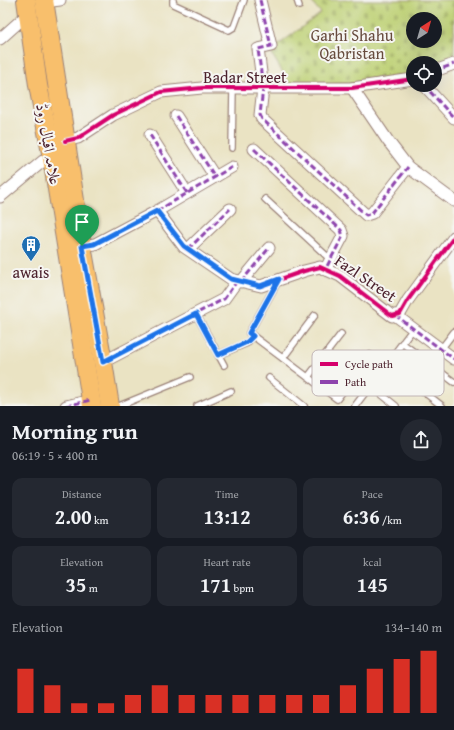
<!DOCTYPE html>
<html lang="en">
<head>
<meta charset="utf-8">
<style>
  :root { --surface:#171b24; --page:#242831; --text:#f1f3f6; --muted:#9ea1a6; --accent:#d93025 }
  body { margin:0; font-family:"Gentium Book Plus",Amiri,serif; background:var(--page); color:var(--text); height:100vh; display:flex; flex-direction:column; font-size:15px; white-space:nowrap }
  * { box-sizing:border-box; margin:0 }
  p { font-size:13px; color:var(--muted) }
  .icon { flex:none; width:22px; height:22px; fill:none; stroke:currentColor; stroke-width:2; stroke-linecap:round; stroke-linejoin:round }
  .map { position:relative; height:406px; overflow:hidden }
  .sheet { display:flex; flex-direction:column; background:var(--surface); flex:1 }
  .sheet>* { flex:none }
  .needle { width:26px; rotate:37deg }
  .fabs { position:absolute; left:406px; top:12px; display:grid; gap:8px }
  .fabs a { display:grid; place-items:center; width:36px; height:36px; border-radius:50%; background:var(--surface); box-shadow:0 4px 16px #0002; font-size:20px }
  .pin { position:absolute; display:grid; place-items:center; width:34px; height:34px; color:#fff; margin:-41px -17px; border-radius:50% 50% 50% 0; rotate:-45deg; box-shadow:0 0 4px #0007 }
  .pin .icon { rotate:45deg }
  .round { display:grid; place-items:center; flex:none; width:42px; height:42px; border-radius:21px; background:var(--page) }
  .summary { display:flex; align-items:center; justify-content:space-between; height:68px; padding:0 12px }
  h1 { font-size:22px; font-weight:700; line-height:30px }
  .stats { display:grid; grid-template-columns:repeat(3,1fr); gap:6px; height:68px; padding:4px 12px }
  .stats div { display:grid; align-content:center; border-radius:10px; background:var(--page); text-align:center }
  .stats b { font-size:20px; font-weight:700 }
  .stats small { font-size:11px; font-weight:400 }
  .stats p { font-size:11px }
  .chart { height:112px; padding:8px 12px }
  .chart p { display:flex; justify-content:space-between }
  .chart svg { width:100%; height:72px; margin-top:4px; stroke:var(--accent); stroke-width:6 }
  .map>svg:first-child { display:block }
  .cemetery { fill:url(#cemetery-stones); stroke:#84784f; fill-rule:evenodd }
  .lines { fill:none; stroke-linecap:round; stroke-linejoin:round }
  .service-casing { stroke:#9a8177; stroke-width:8 }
  .minor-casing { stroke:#9a8177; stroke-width:13 }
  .primary-casing { stroke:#9a8177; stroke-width:20 }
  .service { stroke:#fff; stroke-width:5.5 }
  .minor { stroke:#fff; stroke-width:11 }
  .primary { stroke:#f8bf6c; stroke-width:18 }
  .quiet { stroke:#8e44ad; stroke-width:3; stroke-dasharray:6 3; stroke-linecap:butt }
  .cycleway-casing { stroke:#f6f6f2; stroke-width:6 }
  .cycleway { stroke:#d6006c; stroke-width:4 }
  .route-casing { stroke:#fff; stroke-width:8 }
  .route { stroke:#1a73e8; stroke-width:5 }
  .labels { text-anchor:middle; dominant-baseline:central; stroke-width:4; stroke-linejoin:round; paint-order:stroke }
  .park-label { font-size:16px; fill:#674b3d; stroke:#f6f6f2 }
  .street-label { font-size:16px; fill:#4a1f2b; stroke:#f6f6f2 }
  .poi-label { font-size:16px; fill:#4a1f2b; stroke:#f6f6f2 }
  .key { fill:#f6f6f2; stroke:#c2b6b6; stroke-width:1 }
  .key-label { font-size:11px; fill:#4a1f2b }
</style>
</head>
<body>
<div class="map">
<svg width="454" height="406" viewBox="0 0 454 406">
  <defs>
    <pattern id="cemetery-stones" width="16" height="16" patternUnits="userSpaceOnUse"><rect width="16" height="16" fill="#bdd073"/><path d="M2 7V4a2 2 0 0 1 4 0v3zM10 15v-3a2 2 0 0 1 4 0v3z" fill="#a4b264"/></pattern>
  </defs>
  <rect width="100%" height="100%" fill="#f6f6f2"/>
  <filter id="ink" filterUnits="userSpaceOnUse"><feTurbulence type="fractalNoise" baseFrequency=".025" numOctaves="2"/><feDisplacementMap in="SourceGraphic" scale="8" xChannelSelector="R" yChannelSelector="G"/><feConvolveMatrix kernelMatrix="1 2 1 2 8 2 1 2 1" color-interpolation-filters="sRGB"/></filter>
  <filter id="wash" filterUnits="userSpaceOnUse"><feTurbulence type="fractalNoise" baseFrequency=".012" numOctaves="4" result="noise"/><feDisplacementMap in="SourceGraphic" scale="16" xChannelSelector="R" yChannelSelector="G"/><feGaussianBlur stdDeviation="0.9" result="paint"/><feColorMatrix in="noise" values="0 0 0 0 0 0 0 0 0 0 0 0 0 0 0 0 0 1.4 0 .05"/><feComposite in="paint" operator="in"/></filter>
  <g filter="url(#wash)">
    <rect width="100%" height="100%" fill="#eae3c3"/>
    <path class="cemetery" d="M310,0H454V65L435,72V63H413V79L292,88L270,51L321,13ZM413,19H435V41H413Z"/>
  </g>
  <g filter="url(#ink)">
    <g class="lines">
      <g class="service-casing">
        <g id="service">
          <path d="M173,0V4L229,30L234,27L244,0"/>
          <path d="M297,0L299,6"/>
          <path d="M232,148L233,88"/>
          <path d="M265,199L331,260"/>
          <path d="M278,281L249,333L337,399L370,355"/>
          <path d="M196,314L224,365"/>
          <path d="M402,343L454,382"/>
          <path d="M441,349L454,332"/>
          <path d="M218,355L247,343L253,336"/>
          <path d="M283,358L315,315"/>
          <path d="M387,363L442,406"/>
          <path d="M308,377L341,334"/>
          <path d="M269,378L304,406"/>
          <path d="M370,385L396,406"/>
          <path d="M119,406L190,377"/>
          <path d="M197,406L231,391"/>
          <path d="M355,406L413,329"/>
        </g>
      </g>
      <g class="minor-casing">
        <g id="minor">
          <path d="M260,0L271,46L258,49L263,88L260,115L262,119L366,215L372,213L408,167"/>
          <path d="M44,2L60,0"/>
          <path d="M0,39L28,14"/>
          <path d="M435,71L454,64"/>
          <path d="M424,85L454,118"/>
          <path d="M352,88L388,141L408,167L454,201"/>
          <path d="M176,116L215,177"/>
          <path d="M150,135L187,193"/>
          <path d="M65,141L78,138L113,115L161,92L202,88H352L413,79"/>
          <path d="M254,149L341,230L343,236L325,270"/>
          <path d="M0,197L43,161L52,158"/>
          <path d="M157,211L184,247L231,279L261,286L304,271L320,267L340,276L392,316L400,314L408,300L454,237"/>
          <path d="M76,247L95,244L157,211L232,167"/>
          <path d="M188,249L230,209"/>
          <path d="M241,282L269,248"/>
          <path d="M395,315L454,359"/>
          <path d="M103,362L224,299L237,281"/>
          <path d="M66,406L91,400"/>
        </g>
      </g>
      <g class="primary-casing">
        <g id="primary">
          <path d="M26,0L38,85L52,158L92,406"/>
          <path d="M44,0L82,246L103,362L110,406"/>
        </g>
      </g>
      <use href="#service" class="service"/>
      <use href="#minor" class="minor"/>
      <use href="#primary" class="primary"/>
      <g class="quiet">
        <path d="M260,0L271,46L258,49L263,88L260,115L262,119L366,215L372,213L408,167"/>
        <path d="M435,71L454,64"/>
        <path d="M424,85L454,118"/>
        <path d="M176,116L215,177"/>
        <path d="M150,135L187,193"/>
        <path d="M254,149L341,230L343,236L325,270"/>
        <path d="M157,211L232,167"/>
        <path d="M188,249L230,209"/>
        <path d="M241,282L269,248"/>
        <path d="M395,315L454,359"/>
        <path d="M103,362L224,299L237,281"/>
        <path d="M66,406L91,400"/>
      </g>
      <g class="cycleway-casing">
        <g id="cycleway">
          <path d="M65,141L78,138L113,115L161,92L202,88H352L413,79"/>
          <path d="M157,211L184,247L231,279L261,286L304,271L320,267L340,276L392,316L400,314L408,300L454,237"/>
        </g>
      </g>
      <use href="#cycleway" class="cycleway"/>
    </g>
  </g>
  <g class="lines" filter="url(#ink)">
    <g class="route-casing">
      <path id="route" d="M157,211L184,246L231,279L260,286L279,279L249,333L253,336L247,342L218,355L196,314L103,362L82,246L94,244Z"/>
    </g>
    <use href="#route" class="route"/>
  </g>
  <defs>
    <g id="building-pin" transform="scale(1)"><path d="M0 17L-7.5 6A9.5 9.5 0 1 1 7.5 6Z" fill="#1f6fb2" stroke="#f6f6f2"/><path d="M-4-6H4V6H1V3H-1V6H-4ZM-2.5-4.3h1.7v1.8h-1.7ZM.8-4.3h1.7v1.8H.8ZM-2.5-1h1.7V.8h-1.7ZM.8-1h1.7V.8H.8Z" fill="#fff"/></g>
  </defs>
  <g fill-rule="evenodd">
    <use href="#building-pin" x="31" y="245"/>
  </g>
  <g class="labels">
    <g class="park-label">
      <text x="352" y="35">Garhi Shahu<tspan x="352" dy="18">Qabristan</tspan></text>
    </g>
    <g class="street-label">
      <text x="245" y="77">Badar Street</text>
      <text transform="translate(49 144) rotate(80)">علامہ اقبال روڈ</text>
      <text transform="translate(366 278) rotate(34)">Fazl Street</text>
    </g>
    <g class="poi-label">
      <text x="31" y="272">awais</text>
    </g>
  </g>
  <rect x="312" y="350" width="132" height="46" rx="6" class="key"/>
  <rect x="320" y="362" width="18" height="4" fill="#d6006c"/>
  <rect x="320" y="380" width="18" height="4" fill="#8e44ad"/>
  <g class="key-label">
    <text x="345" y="368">Cycle path</text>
    <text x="345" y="386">Path</text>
  </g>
</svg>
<div class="fabs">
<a><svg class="needle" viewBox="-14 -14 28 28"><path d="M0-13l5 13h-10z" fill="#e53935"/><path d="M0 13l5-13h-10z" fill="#9ea1a6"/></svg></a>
<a><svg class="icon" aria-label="locate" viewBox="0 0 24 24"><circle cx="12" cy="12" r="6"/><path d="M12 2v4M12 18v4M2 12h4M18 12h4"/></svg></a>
</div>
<div class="pin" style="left:82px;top:246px;background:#1e9e55"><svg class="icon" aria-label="arrive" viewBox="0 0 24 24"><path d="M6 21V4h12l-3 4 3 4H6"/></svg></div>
</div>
<section class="sheet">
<div class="summary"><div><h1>Morning run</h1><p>06:19 · 5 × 400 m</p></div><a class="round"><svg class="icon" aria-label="share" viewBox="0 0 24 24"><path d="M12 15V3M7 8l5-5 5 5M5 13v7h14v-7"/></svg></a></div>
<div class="stats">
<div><p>Distance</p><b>2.00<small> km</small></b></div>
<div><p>Time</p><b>13:12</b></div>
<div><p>Pace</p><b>6:36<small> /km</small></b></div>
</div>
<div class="stats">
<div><p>Elevation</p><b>35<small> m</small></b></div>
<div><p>Heart rate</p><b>171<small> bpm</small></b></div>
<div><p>kcal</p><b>145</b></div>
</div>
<div class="chart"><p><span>Elevation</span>134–140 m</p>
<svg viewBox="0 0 160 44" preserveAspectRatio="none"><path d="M5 44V17M15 44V27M25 44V38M35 44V38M45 44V33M55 44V27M65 44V33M75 44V33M85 44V33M95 44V33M105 44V33M115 44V33M125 44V27M135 44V17M145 44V11M155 44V6"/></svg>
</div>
</section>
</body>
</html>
